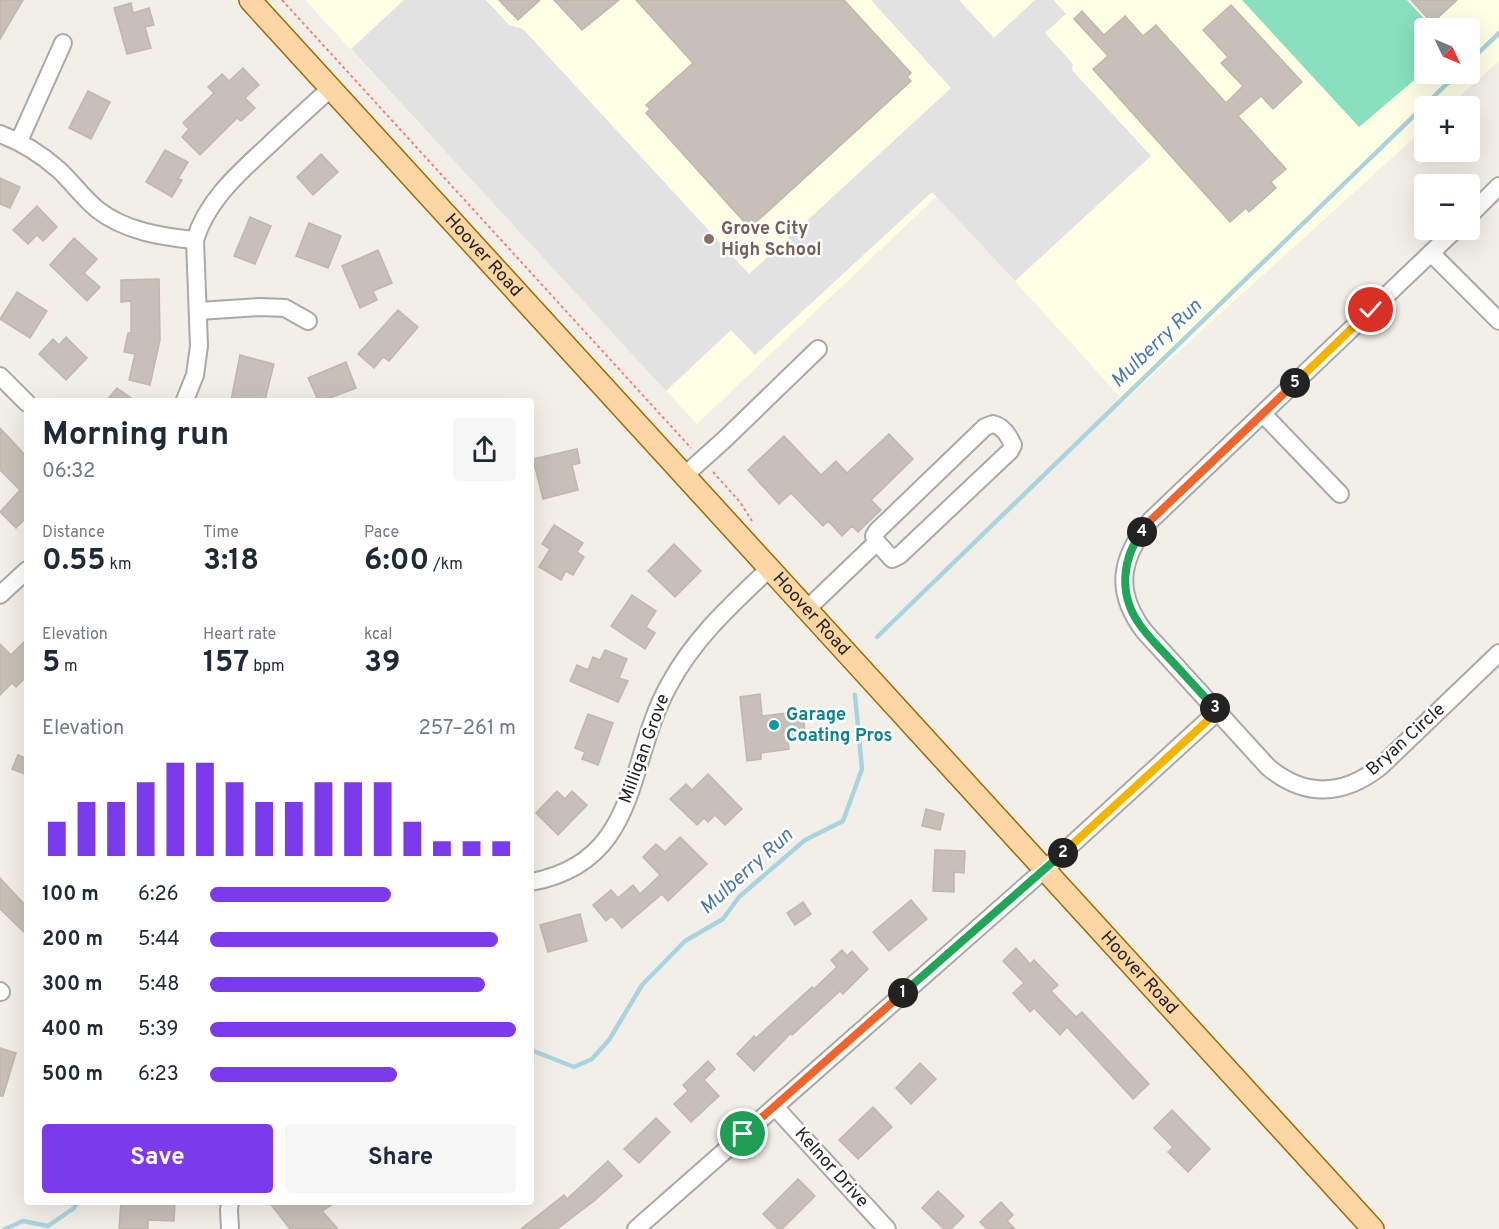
<!DOCTYPE html>
<html lang="en">
<head>
<meta charset="utf-8">
<style>
  :root { --surface:#fff; --page:#f6f6f7; --text:#1f2937; --muted:#747a83; --accent:#7c3aed }
  body { margin:0; font-family:Overpass,sans-serif; background:var(--page); color:var(--text); height:100vh; display:flex; flex-direction:column; font-size:22px; white-space:nowrap }
  * { box-sizing:border-box; margin:0 }
  p { font-size:20px; color:var(--muted) }
  .icon { flex:none; width:33px; height:33px; fill:none; stroke:currentColor; stroke-width:2; stroke-linecap:round; stroke-linejoin:round }
  .map { position:relative; flex:1; overflow:hidden }
  .side { position:absolute; left:24px; top:398px; width:510px; height:807px; display:flex; flex-direction:column; background:var(--surface); border-radius:6px; box-shadow:0 6px 24px #0002 }
  .side>* { flex:none }
  .needle { width:39px; rotate:134deg }
  .tools { position:absolute; left:1414px; top:18px; display:grid; gap:12px }
  .tools a { display:grid; place-items:center; width:66px; height:66px; border-radius:6px; background:var(--surface); box-shadow:0 6px 24px #0002; font-size:30px }
  .pin { position:absolute; display:grid; place-items:center; width:51px; height:51px; color:#fff; margin:-26px; border:3px solid #fff; border-radius:50%; box-shadow:0 2px 6px #0007 }
  .km { position:absolute; width:30px; height:30px; margin:-15px; border-radius:50%; background:#222; color:#fff; font-size:16px; line-height:30px; text-align:center }
  .round { display:grid; place-items:center; flex:none; width:63px; height:63px; border-radius:6px; background:var(--page) }
  .headline { display:flex; align-items:center; justify-content:space-between; height:102px; padding:0 18px }
  h1 { font-size:33px; font-weight:700; line-height:45px }
  .stats { display:grid; grid-template-columns:repeat(3,1fr); gap:9px; height:102px; padding:6px 18px }
  .stats div { display:grid; align-content:center }
  .stats b { font-size:30px; font-weight:700 }
  .stats small { font-size:16px; font-weight:400 }
  .stats p { font-size:16px }
  .chart { height:168px; padding:12px 18px }
  .chart p { display:flex; justify-content:space-between }
  .chart svg { width:100%; height:108px; margin-top:6px; stroke:var(--accent); stroke-width:6 }
  .primary-button { display:flex; gap:12px; margin-top:auto; padding:12px 18px }
  .primary-button a { flex:1; height:69px; border-radius:6px; background:var(--accent); color:#fff; font-size:24px; font-weight:700; line-height:69px; text-align:center }
  .primary-button a+a { background:var(--page); color:var(--text) }
  ul { padding:0 18px; list-style:none; font-size:20px }
  li { display:grid; grid-template-columns:96px 72px 1fr; align-items:center; height:45px }
  li i { height:15px; border-radius:8px; background:var(--accent) }
  .map>svg:first-child { display:block }
  .education { fill:#ffffe5; fill-rule:evenodd }
  .pitch { fill:#88e0be }
  .parking { fill:#e2e2e2 }
  .lines { fill:none; stroke-linecap:round; stroke-linejoin:round }
  .stream { stroke:#aad3df; stroke-width:4.5 }
  .building { fill:#c7bfb8; stroke:#c4b6ab; stroke-width:1.5 }
  .minor-casing { stroke:#a9a9a9; stroke-width:20 }
  .major-casing { stroke:#a06b00; stroke-width:24 }
  .path { stroke:#fa8072; stroke-width:2; stroke-dasharray:3 3; stroke-linecap:butt }
  .minor { stroke:#fff; stroke-width:16 }
  .major { stroke:#fcd6a4; stroke-width:21 }
  .split-1-casing { stroke:#fff; stroke-width:12 }
  .split-2-casing { stroke:#fff; stroke-width:12 }
  .split-3-casing { stroke:#fff; stroke-width:12 }
  .split-4-casing { stroke:#fff; stroke-width:12 }
  .split-5-casing { stroke:#fff; stroke-width:12 }
  .split-6-casing { stroke:#fff; stroke-width:12 }
  .split-1 { stroke:#f0652b; stroke-width:8 }
  .split-2 { stroke:#22a559; stroke-width:8 }
  .split-3 { stroke:#f5b400; stroke-width:8 }
  .split-4 { stroke:#22a559; stroke-width:8 }
  .split-5 { stroke:#f0652b; stroke-width:8 }
  .split-6 { stroke:#f5b400; stroke-width:8 }
  .education-dot { fill:#8d6e63; stroke:#fff; stroke-width:2 }
  .culture-dot { fill:#0f9aa8; stroke:#fff; stroke-width:2 }
  .labels { text-anchor:middle; dominant-baseline:central; stroke-width:5; stroke-linejoin:round; paint-order:stroke }
  .education-label { font-size:18px; font-weight:bold; fill:#785e54; stroke:#fff; text-anchor:start }
  .street-label { font-size:18px; fill:#222; stroke:#fff }
  .culture-label { font-size:18px; font-weight:bold; fill:#0d838f; stroke:#fff; text-anchor:start }
  .water-label { font-size:20px; font-style:italic; fill:#4a7aab; stroke:#fff }
</style>
</head>
<body>
<div class="map">
<svg width="1499" height="1229" viewBox="0 0 1499 1229">
  <rect width="100%" height="100%" fill="#f2efe9"/>
  <path class="education" d="M305,0H1499V61L1449,106H1425V128L1124,401L937,196L697,424ZM1425,28H1470V74H1425Z"/>
  <path class="pitch" d="M1242,0H1407L1433,28H1425V71L1359,127Z"/>
  <path class="parking" d="M404,0H486L509,25L523,29L749,274L951,88L871,0H959L994,38L1035,0H1053L1066,14L1045,33L1073,64L1072,70L1151,156L1015,281L932,192L755,355L731,330L666,391L351,49Z"/>
  <g class="lines">
    <g class="stream">
      <path d="M1470,61L1499,33"/>
      <path d="M877,637L1457,74"/>
      <path d="M531,1050L574,1067L592,1059L609,1040L642,985L685,941L723,919L739,897L805,840L843,821L862,769L855,695"/>
      <path d="M5,1229L23,1221L48,1226L74,1208L77,1202"/>
    </g>
  </g>
  <g class="building">
    <path d="M0,0H23L0,39Z"/>
    <path d="M499,0H540L518,20Z"/>
    <path d="M554,0H619L582,30Z"/>
    <path d="M636,0H844L911,73L907,77L911,81L755,223L752,219L746,224L646,113L650,109L646,105L693,63Z"/>
    <path d="M1411,0H1457L1432,23Z"/>
    <path d="M131,3L133,13L149,8L154,25L145,27L151,48L127,54L114,8Z"/>
    <path d="M1231,5L1302,82L1273,109L1261,96L1238,116L1286,169L1271,182L1276,188L1249,212L1246,208L1230,222L1093,69L1108,56L1074,19L1082,11L1104,35L1125,16L1143,36L1156,25L1226,103L1243,86L1221,63L1228,57L1203,30Z"/>
    <path d="M243,68L259,85L245,98L255,108L241,121L237,118L200,155L182,137L189,129L183,123L214,93L208,87L222,74L229,81Z"/>
    <path d="M88,91L110,102L91,139L69,128Z"/>
    <path d="M165,150L188,162L178,179L182,180L172,197L146,182Z"/>
    <path d="M321,154L338,172L313,195L297,177Z"/>
    <path d="M0,178L20,187L10,208L0,204Z"/>
    <path d="M37,206L57,227L43,241L37,235L28,244L13,230Z"/>
    <path d="M250,217L271,226L255,264L234,256Z"/>
    <path d="M309,223L341,236L328,268L296,256Z"/>
    <path d="M74,238L97,259L84,273L100,287L87,301L50,265Z"/>
    <path d="M378,250L392,283L373,291L377,300L360,308L342,266Z"/>
    <path d="M159,279L160,340L150,385L129,380L135,354L124,352L128,333H131V301L121,302V280Z"/>
    <path d="M17,292L47,311L30,338L0,319Z"/>
    <path d="M398,310L418,327L389,361L383,357L374,368L358,354Z"/>
    <path d="M66,337L87,358L66,380L39,354L53,339L59,345Z"/>
    <path d="M240,355L274,364L265,400H231Z"/>
    <path d="M346,362L356,388L325,400H318L308,378Z"/>
    <path d="M117,388L134,400H107Z"/>
    <path d="M0,428L27,457V517L16,528L0,512L20,490L0,470Z"/>
    <path d="M889,434L913,459L871,500L881,510L858,532L852,526L842,536L828,521L823,526L791,493L779,504L748,470L784,436L821,475L836,461L847,473Z"/>
    <path d="M577,449L580,463L572,465L578,490L543,499L533,459Z"/>
    <path d="M554,525L583,543L577,552L584,557L573,575L566,571L561,580L539,567L550,549L542,544Z"/>
    <path d="M674,544L701,571L675,597L648,571Z"/>
    <path d="M632,595L656,611L646,627L655,633L645,649L611,626Z"/>
    <path d="M27,639V676L16,687L12,683L0,695V644L11,655Z"/>
    <path d="M605,650L627,659L619,678L628,681L618,702L570,681L577,665L588,670L593,657L600,660Z"/>
    <path d="M760,694L762,716L803,711L805,733L787,736L789,749L761,753V759L747,761L740,697Z"/>
    <path d="M588,714L613,723L598,765L582,759L585,752L575,748Z"/>
    <path d="M18,755L27,759V775L12,769Z"/>
    <path d="M708,774L742,809L725,825L715,815L708,822L704,818L697,825L670,799L686,784L692,790Z"/>
    <path d="M557,791L565,799L572,791L587,805L558,835L536,813Z"/>
    <path d="M926,809L944,814L940,830L922,826Z"/>
    <path d="M680,837L707,864L668,901L662,894L622,928L612,916L606,921L593,905L611,890L618,898L633,885L640,894L660,875L643,857L656,844L665,852Z"/>
    <path d="M935,850L965,851L964,873L954,872V892L933,891Z"/>
    <path d="M0,878L27,907V935L0,909Z"/>
    <path d="M911,900L927,919L889,951L873,932Z"/>
    <path d="M803,902L811,914L795,925L787,913Z"/>
    <path d="M580,914L587,941L548,952L540,925Z"/>
    <path d="M1016,948L1030,964L1034,960L1058,985L1051,991L1076,1017L1082,1012L1149,1084L1133,1099L1067,1027L1060,1035L1034,1008L1030,1012L1013,993L1024,983L1003,961Z"/>
    <path d="M842,950L847,956L852,951L868,969L843,994L840,991L792,1035L791,1033L754,1071L737,1054L754,1036L756,1038L812,987L814,989L837,967L831,960Z"/>
    <path d="M0,1048L16,1053L3,1096H0Z"/>
    <path d="M708,1061L715,1069L704,1080L719,1096L691,1122L674,1104L688,1091L683,1085Z"/>
    <path d="M920,1063L936,1079L911,1104L896,1088Z"/>
    <path d="M873,1107L892,1127L858,1159L839,1140Z"/>
    <path d="M1172,1110L1210,1149L1188,1172L1168,1152L1173,1147L1154,1128Z"/>
    <path d="M656,1118L670,1132L639,1163L624,1149Z"/>
    <path d="M608,1161L622,1176L594,1201L557,1229H521L564,1195L567,1199Z"/>
    <path d="M798,1179L815,1196L782,1229H778L763,1214Z"/>
    <path d="M938,1191L964,1216L951,1229H944L922,1208Z"/>
    <path d="M121,1202H175L174,1221L148,1220V1229H119Z"/>
    <path d="M269,1202H336L322,1211L338,1229H290Z"/>
    <path d="M1001,1202L1013,1215L1007,1221L1015,1229H987L980,1222Z"/>
  </g>
  <g class="lines">
    <g class="minor-casing">
      <g id="minor">
        <path d="M0,134C22,142 42,155 59,170C73,183 83,198 98,210C125,231 162,237 195,240"/>
        <path d="M19,141L63,43"/>
        <path d="M1470,215L1499,186"/>
        <path d="M1455,230L1151,520C1121,557 1113,590 1144,631L1268,767C1305,798 1343,796 1380,767L1499,653"/>
        <path d="M1431,253L1499,321"/>
        <path d="M198,311L260,307L285,308L308,321"/>
        <path d="M0,376L27,403"/>
        <path d="M185,400L195,375L199,346L195,240C207,200 239,173 269,145C289,126 310,107 331,88"/>
        <path d="M1263,414L1340,494"/>
        <path d="M993,424C1003,426 1009,436 1013,445L1010,451L900,555L892,559L877,542L874,536L877,531L985,427Z"/>
        <path d="M685,475L725,439L818,349"/>
        <path d="M0,595L27,570"/>
        <path d="M807,609L877,542"/>
        <path d="M531,882C641,862 626,762 669,685C694,638 732,604 770,568"/>
        <path d="M0,991L1,992"/>
        <path d="M775,1107L887,1229"/>
        <path d="M230,1202L229,1210L230,1229"/>
        <path d="M636,1229L1045,869L1218,711"/>
      </g>
    </g>
    <g class="major-casing">
      <g id="major">
        <path id="s1" d="M250,0L1373,1229"/>
      </g>
    </g>
    <g class="path">
      <path d="M282,0L691,448"/>
      <path d="M713,472L740,502L752,521"/>
    </g>
    <use href="#minor" class="minor"/>
    <use href="#major" class="major"/>
  </g>
  <g class="lines">
    <g class="split-1-casing">
      <path id="split-1" d="M743,1134L903,993"/>
    </g>
    <g class="split-2-casing">
      <path id="split-2" d="M903,993L1063,853"/>
    </g>
    <g class="split-3-casing">
      <path id="split-3" d="M1063,853L1218,711L1215,708"/>
    </g>
    <g class="split-4-casing">
      <path id="split-4" d="M1142,532C1122,558 1119,594 1138,622C1146,635 1158,646 1168,657C1184,674 1199,691 1215,708"/>
    </g>
    <g class="split-5-casing">
      <path id="split-5" d="M1142,532L1151,520L1295,383"/>
    </g>
    <g class="split-6-casing">
      <path id="split-6" d="M1295,383L1371,310"/>
    </g>
    <use href="#split-1" class="split-1"/>
    <use href="#split-2" class="split-2"/>
    <use href="#split-3" class="split-3"/>
    <use href="#split-4" class="split-4"/>
    <use href="#split-5" class="split-5"/>
    <use href="#split-6" class="split-6"/>
  </g>
  <circle class="education-dot" cx="709" cy="239" r="6"/>
  <circle class="culture-dot" cx="774" cy="725" r="6"/>
  <g class="labels">
    <g class="education-label">
      <text x="721" y="229">Grove City<tspan x="721" dy="21">High School</tspan></text>
    </g>
    <g class="street-label">
      <text stroke="none"><textPath href="#s1" startOffset="346">Hoover Road</textPath></text>
      <text stroke="none"><textPath href="#s1" startOffset="832">Hoover Road</textPath></text>
      <text transform="translate(1406 740) rotate(-42)">Bryan Circle</text>
      <text transform="translate(645 749) rotate(-70)">Milligan Grove</text>
      <text stroke="none"><textPath href="#s1" startOffset="1318">Hoover Road</textPath></text>
      <text transform="translate(831 1168) rotate(48)">Kelnor Drive</text>
    </g>
    <g class="culture-label">
      <text x="786" y="715">Garage<tspan x="786" dy="21">Coating Pros</tspan></text>
    </g>
    <g class="water-label">
      <text transform="translate(1157 344) rotate(-44)">Mulberry Run</text>
      <text transform="translate(747 872) rotate(-42)">Mulberry Run</text>
    </g>
  </g>
</svg>
<div class="tools">
<a><svg class="needle" viewBox="-14 -14 28 28"><path d="M0-13l5 13h-10z" fill="#e53935"/><path d="M0 13l5-13h-10z" fill="#747a83"/></svg></a>
<a>+</a>
<a>−</a>
</div>
<div class="pin" style="left:743px;top:1134px;background:#1e9e55"><svg class="icon" aria-label="arrive" viewBox="0 0 24 24"><path d="M6 21V4h12l-3 4 3 4H6"/></svg></div>
<div class="pin" style="left:1371px;top:310px;background:#d93025"><svg class="icon" aria-label="check" viewBox="0 0 24 24"><path d="M5 12l5 5 9-10"/></svg></div>
<b class="km" style="left:903px;top:993px">1</b>
<b class="km" style="left:1063px;top:853px">2</b>
<b class="km" style="left:1215px;top:708px">3</b>
<b class="km" style="left:1142px;top:532px">4</b>
<b class="km" style="left:1295px;top:383px">5</b>
<section class="side">
<div class="headline"><div><h1>Morning run</h1><p>06:32</p></div><a class="round"><svg class="icon" aria-label="share" viewBox="0 0 24 24"><path d="M12 15V3M7 8l5-5 5 5M5 13v7h14v-7"/></svg></a></div>
<div class="stats">
<div><p>Distance</p><b>0.55<small> km</small></b></div>
<div><p>Time</p><b>3:18</b></div>
<div><p>Pace</p><b>6:00<small> /km</small></b></div>
</div>
<div class="stats">
<div><p>Elevation</p><b>5<small> m</small></b></div>
<div><p>Heart rate</p><b>157<small> bpm</small></b></div>
<div><p>kcal</p><b>39</b></div>
</div>
<div class="chart"><p><span>Elevation</span>257–261 m</p>
<svg viewBox="0 0 160 44" preserveAspectRatio="none"><path d="M5 44V30M15 44V22M25 44V22M35 44V14M45 44V6M55 44V6M65 44V14M75 44V22M85 44V22M95 44V14M105 44V14M115 44V14M125 44V30M135 44V38M145 44V38M155 44V38"/></svg>
</div>
<ul>
<li><b>100 m</b>6:26<i style="width:59%"></i></li>
<li><b>200 m</b>5:44<i style="width:94%"></i></li>
<li><b>300 m</b>5:48<i style="width:90%"></i></li>
<li><b>400 m</b>5:39<i style="width:100%"></i></li>
<li><b>500 m</b>6:23<i style="width:61%"></i></li>
</ul>
<div class="primary-button"><a>Save</a><a>Share</a></div>
</section>
</div>
</body>
</html>
